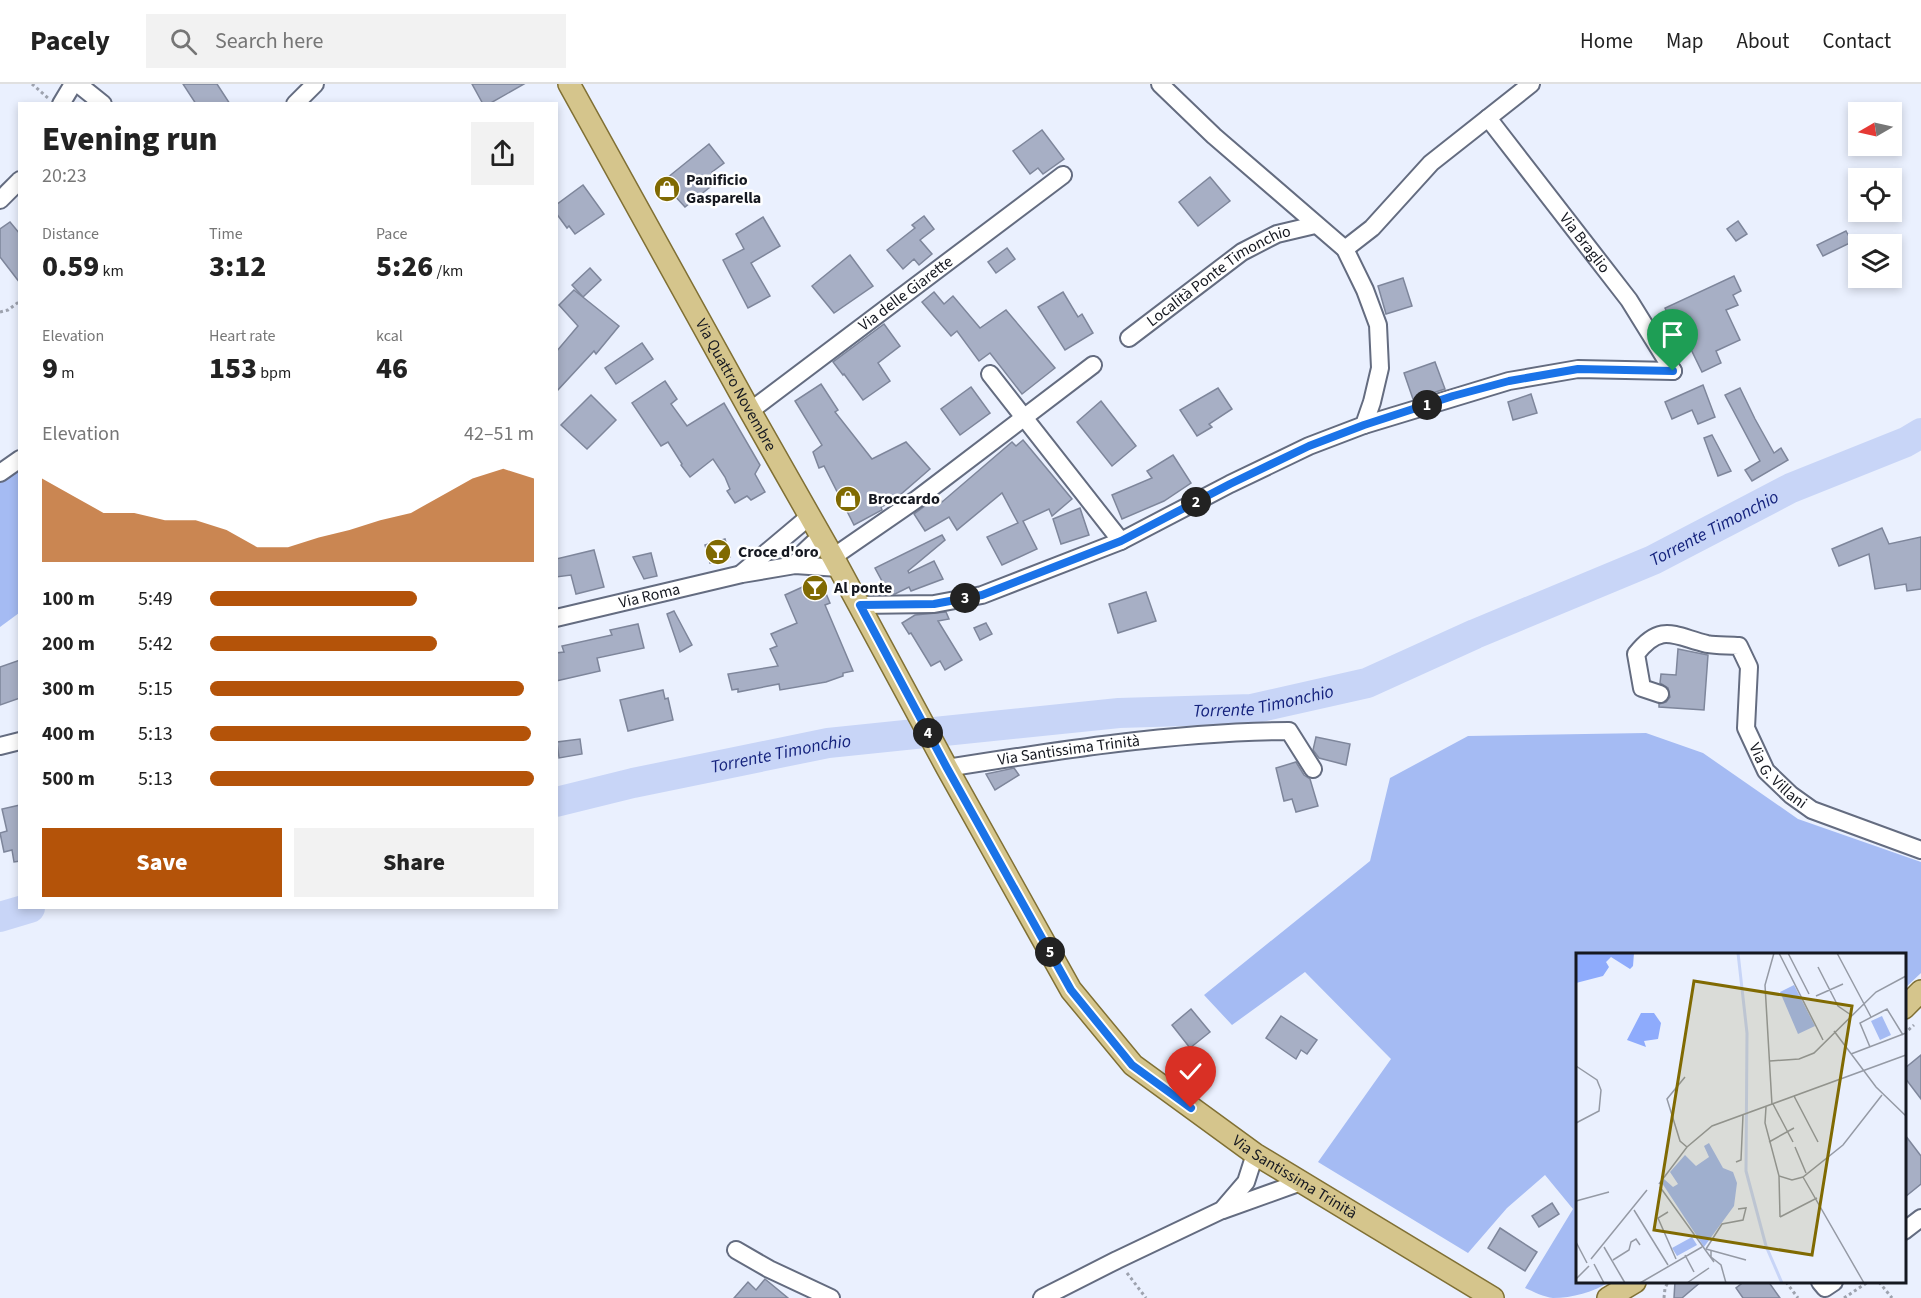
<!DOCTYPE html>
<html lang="en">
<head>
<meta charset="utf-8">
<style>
  :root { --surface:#fff; --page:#f2f2f2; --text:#222; --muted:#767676; --line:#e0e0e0; --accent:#b45309 }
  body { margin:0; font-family:"Source Sans 3",sans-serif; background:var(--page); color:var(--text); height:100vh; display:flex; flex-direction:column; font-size:22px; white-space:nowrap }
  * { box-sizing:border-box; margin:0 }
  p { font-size:20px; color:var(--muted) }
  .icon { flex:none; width:33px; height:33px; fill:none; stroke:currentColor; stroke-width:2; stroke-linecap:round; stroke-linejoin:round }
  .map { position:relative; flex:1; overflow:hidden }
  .details { position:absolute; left:18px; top:18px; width:540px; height:807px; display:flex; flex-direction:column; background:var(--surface); border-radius:0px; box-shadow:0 3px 9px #0003 }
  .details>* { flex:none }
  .needle { width:39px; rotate:261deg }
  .buttons { position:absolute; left:1848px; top:18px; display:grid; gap:12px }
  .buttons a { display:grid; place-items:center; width:54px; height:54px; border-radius:0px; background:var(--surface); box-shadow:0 3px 9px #0003; font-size:30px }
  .pin { position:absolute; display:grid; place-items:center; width:51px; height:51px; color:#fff; margin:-62px -26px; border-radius:50% 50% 50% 0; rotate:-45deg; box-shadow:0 0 6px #0007 }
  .pin .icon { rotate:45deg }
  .km { position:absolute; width:30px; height:30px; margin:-15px; border-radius:50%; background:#222; color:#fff; font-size:16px; line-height:30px; text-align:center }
  .round { display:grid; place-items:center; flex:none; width:63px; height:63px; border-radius:0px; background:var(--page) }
  .head { display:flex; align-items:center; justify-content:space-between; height:102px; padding:0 24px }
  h1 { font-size:33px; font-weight:800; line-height:45px }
  .figures { display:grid; grid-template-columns:repeat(3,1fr); gap:9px; height:102px; padding:6px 24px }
  .figures div { display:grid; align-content:center }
  .figures b { font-size:30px; font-weight:800 }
  .figures small { font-size:16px; font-weight:400 }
  .figures p { font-size:16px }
  .chart { height:168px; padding:12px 24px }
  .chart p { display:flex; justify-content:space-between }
  .chart svg { width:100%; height:108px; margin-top:6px; fill:var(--accent); opacity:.7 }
  .button { display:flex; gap:12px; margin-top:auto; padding:12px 24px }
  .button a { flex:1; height:69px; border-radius:0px; background:var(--accent); color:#fff; font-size:24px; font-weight:800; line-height:69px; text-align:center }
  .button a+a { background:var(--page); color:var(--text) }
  ul { padding:0 24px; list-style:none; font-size:20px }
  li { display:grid; grid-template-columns:96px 72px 1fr; align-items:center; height:45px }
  li i { height:15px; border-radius:8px; background:var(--accent) }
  header { display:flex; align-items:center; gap:36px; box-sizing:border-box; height:84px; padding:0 30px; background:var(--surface); border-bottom:2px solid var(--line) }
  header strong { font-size:28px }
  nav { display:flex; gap:33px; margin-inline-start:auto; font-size:21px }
  .search { width:420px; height:54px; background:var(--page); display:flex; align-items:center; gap:15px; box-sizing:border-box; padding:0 21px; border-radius:0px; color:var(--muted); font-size:22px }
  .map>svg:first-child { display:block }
  .green { fill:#a5bbf3 }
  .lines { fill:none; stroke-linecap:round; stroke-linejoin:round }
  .river { stroke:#c8d5f7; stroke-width:30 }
  .building { fill:#a7afc5; stroke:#7e869b; stroke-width:1.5 }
  .minor-casing { stroke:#646c80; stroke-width:20 }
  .major-casing { stroke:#807034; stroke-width:24 }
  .path { stroke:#9da2ae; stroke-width:3; stroke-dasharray:3 3; stroke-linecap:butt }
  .minor { stroke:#fff; stroke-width:16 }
  .major { stroke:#d5c58c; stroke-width:21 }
  .route-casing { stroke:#fff; stroke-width:12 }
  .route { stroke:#1a73e8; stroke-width:8 }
  .labels { text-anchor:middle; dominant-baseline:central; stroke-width:5; stroke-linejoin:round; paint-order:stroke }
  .poi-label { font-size:16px; font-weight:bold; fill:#151820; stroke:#fff; text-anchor:start }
  .street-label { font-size:16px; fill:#151820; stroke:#fff }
  .water-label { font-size:18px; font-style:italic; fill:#15237d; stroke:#fff }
  .inset-river { fill:none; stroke:#c8d5f7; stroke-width:3 }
  .inset-road { fill:none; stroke:#959aa5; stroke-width:1.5 }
  .view { fill:#806a02; fill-opacity:0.15; stroke:#806a02; stroke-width:3 }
  .inset-edge { fill:none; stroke:#151820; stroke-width:3 }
</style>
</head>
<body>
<header>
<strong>Pacely</strong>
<div class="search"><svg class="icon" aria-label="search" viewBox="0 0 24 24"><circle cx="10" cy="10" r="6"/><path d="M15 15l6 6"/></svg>Search here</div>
<nav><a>Home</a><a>Map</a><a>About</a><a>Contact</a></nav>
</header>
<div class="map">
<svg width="1921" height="1214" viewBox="0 0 1921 1214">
  <rect width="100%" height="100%" fill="#eaf0fe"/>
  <g class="green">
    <path d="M19,383V529L0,543V397Z"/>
    <path d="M1646,649L1703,669L1798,735L1921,778V889L1905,904L1904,870H1578V1198H1609C1594,1208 1572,1214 1553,1214C1544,1213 1534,1208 1525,1204L1573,1125L1545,1091L1507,1124L1468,1169L1318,1078L1391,975L1305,888L1232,941L1204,911L1370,777L1390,694L1468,652Z"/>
  </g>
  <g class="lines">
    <g class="river">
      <path id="s1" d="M556,718L633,699L828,659L1119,629L1252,625L1367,599L1475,550L1653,476L1791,404L1906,358L1921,349"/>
      <path d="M0,833L30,824"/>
    </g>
  </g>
  <g class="building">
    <path d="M183,0H217L230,20H196Z"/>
    <path d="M472,0H524L489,20H483Z"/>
    <path d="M1042,46L1064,75L1043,90L1038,84L1030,90L1013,67Z"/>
    <path d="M709,60L724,79L712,88L719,96L685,123L662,98Z"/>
    <path d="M1210,93L1230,117L1198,142L1179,118Z"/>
    <path d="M583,101L604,130L575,150L569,142L567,144L556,129V121Z"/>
    <path d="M924,132L934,145L920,156L932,170L919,181L914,175L903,185L887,166L915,144L912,141Z"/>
    <path d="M763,133L780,162L751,179L770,212L748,224L723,176L744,165L736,150Z"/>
    <path d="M1738,137L1747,150L1736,157L1727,145Z"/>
    <path d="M10,138L20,150V199L0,173V145Z"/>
    <path d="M1846,147L1852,158L1823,172L1817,161Z"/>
    <path d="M1007,164L1015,175L996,189L988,178Z"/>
    <path d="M850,171L873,202L834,229L812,202Z"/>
    <path d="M590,184L601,196L583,213L572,201Z"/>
    <path d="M1734,192L1741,207L1733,211L1738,221L1726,226L1740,256L1716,267L1721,279L1702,288L1685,253L1669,260L1658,241L1670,235L1665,224Z"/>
    <path d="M1403,194L1412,222L1386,230L1378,202Z"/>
    <path d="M574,206L619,242L596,270L594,267L556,308V268L578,242L559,221Z"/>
    <path d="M934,208L944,220L953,212L980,244L1006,226L1055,284L1022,310L990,269L979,277L957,247L951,252L922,218Z"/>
    <path d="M1063,208L1078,233L1082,230L1093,249L1065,266L1038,223Z"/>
    <path d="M884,240L900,262L878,279L890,297L863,316L844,290L843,291L833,278Z"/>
    <path d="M642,259L653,275L616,300L605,284Z"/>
    <path d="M1435,278L1445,305L1413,315L1404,289Z"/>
    <path d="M665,297L677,315L671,320L687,342L724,319L760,381L755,390L765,408L751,416L747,412L735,419L727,407L730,405L725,393L713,375L690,393L681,381L682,380L668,358L661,362L632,319Z"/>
    <path d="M821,300L838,326L835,328L872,375L906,358L930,385L893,417L881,423L882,426L854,441L824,382L819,384L813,368L822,361L795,317Z"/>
    <path d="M1703,301L1715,333L1698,340L1692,326L1672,335L1665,318Z"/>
    <path d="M971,303L990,329L960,351L941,325Z"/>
    <path d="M1218,304L1232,325L1209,340L1212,343L1197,352L1180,326Z"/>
    <path d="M1740,304L1755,335L1774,369L1781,364L1788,376L1752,397L1745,386L1760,377L1725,311Z"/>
    <path d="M1531,310L1537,329L1513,336L1508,318Z"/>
    <path d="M591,311L616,336L587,365L561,341Z"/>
    <path d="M1101,317L1136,362L1112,382L1077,338Z"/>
    <path d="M1712,351L1731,387L1718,392L1704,354Z"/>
    <path d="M1023,356L1072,415L1052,432L1049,425L1023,437L1037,465L1002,481L987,453L1018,439L1002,409L957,446L949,433L925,447L914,430L938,412L942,418L1012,358L1016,362Z"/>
    <path d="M1173,371L1191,399L1164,417L1122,435L1112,411L1152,394L1147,387Z"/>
    <path d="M1080,424L1089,451L1061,460L1053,435Z"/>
    <path d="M1882,444L1889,460L1921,453V505L1907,507L1906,500L1875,505L1869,470L1839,482L1832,465Z"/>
    <path d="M942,451L945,456L908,487L909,489L934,477L943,495L911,507L909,503L895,510H889L875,484Z"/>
    <path d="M725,455L730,473L710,479L705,461Z"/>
    <path d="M594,466L604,503L576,510L571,491L556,493V475Z"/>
    <path d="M651,469L657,492L644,495L633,473Z"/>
    <path d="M820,495L830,519L825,521L853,587L843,589V592L826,598L780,606L779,600L738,608V605L732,606L728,590L778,582L770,565L777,562L771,550L797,539L785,511Z"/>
    <path d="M1146,508L1156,537L1118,549L1109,520Z"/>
    <path d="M674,527L692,561L680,568L667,530Z"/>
    <path d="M946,528L949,535L938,537L962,576L945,586L940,577L931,582L911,549L909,550L902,539L915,531Z"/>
    <path d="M986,539L992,550L980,556L974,544Z"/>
    <path d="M638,540L644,564L597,574L600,587L556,597V569L564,568L562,562L612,551L610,546Z"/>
    <path d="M1678,565L1708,571L1704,626L1659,623V620L1666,618L1670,613L1668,604L1660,599L1661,590L1676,591Z"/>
    <path d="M20,576V614L0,621V583Z"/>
    <path d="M663,606L665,615L668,614L673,636L628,647L620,616Z"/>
    <path d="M1316,653L1350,660L1346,681L1319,674L1313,666Z"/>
    <path d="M580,655L582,670L559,674L557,658Z"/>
    <path d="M1296,678L1304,691L1310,695L1318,722L1296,728L1292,715L1284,717L1276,684Z"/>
    <path d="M1014,684L1019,691L995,706L986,690Z"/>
    <path d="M20,721V777L14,778L12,766L4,768L0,749L7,747L2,725Z"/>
    <path d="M1191,925L1210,948L1190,964L1172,941Z"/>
    <path d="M1281,932L1317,956L1307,970L1301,966L1296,975L1266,954Z"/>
    <path d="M1921,971V1015L1905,994V984Z"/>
    <path d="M1905,1051L1921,1072V1100L1905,1113Z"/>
    <path d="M1552,1119L1559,1130L1539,1143L1532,1132Z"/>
    <path d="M1500,1144L1537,1168L1525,1187L1488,1164Z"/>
    <path d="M765,1195L788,1214H734L748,1198L756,1206Z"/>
    <path d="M1675,1197H1702L1682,1214H1674Z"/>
    <path d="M1745,1197H1768L1780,1214H1743L1736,1204Z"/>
  </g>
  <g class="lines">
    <g class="minor-casing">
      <g id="minor">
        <path d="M78,0L103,20"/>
        <path d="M61,20L73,0"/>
        <path d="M295,20L315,0"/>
        <path id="s2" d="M1488,34L1629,216L1673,287"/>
        <path d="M0,116L20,96"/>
        <path d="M1345,165L1372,144L1431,79L1531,0"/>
        <path id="s3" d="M1129,254L1242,168L1277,150L1315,141"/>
        <path d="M990,290L1121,457"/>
        <path id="s4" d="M750,327L1063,91"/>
        <path d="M1364,341L1509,297L1578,285L1673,287"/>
        <path d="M0,389L20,375"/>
        <path d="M833,473L917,415L1093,281"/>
        <path d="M795,481L805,467L821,452"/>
        <path d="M742,489L810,432"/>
        <path d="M859,521L934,520L982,511L1121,457L1230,400L1309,362L1364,341L1372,318L1380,284L1378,241L1365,206L1345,165L1214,52L1160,0"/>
        <path id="s5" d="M556,534L742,490L795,481L839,484"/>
        <path id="s6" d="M1660,610L1642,604L1636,570C1661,538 1674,552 1707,560C1717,562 1729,561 1739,562L1749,583L1746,644L1766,687L1791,711L1812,726L1921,766"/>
        <path d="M0,662L20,657"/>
        <path id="s7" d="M947,684C1060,666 1174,648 1289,647L1313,685"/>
        <path d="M1223,1126L1301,1098"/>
        <path d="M1904,1147L1921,1134"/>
        <path d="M736,1166L769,1185L831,1214"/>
        <path d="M1820,1198L1825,1204L1834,1198"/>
        <path d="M1042,1214L1117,1176L1222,1126L1246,1098L1255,1070"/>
      </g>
    </g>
    <g class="major-casing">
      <g id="major">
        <path id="s8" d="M569,0L750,327L833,473L947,684L1071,906L1133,981L1255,1070L1493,1214"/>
        <path d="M1904,924L1921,907"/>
        <path d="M1608,1214L1635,1198"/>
      </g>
    </g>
    <g class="path">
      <path d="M32,0L48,14"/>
      <path d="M0,228L8,226L20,217"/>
      <path d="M1904,950L1914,941"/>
      <path d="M1127,1189L1146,1214"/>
      <path d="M1786,1198L1798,1214"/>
      <path d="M1879,1198L1892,1214"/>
      <path d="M1664,1214L1665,1204L1668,1198"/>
      <path d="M1844,1214L1868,1198"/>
    </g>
    <use href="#minor" class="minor"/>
    <use href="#major" class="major"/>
  </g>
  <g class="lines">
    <g class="route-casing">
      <path id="route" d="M1191,1024L1132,981L1071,906L947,684L860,521L934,520L982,511L1121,457L1230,400L1309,362L1364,341L1453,312L1509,297L1578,285L1673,287"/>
    </g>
    <use href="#route" class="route"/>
  </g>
  <defs>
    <g id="shop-disc" transform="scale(1.35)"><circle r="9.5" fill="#806a02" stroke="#fff"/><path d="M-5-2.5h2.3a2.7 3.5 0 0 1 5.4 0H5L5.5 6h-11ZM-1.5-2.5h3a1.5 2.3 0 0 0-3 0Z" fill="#fff"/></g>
    <g id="bar-disc" transform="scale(1.35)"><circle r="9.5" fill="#806a02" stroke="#fff"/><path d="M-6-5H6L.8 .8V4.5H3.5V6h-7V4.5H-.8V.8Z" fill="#fff"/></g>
  </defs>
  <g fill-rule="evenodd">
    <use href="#shop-disc" x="667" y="105"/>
    <use href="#shop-disc" x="848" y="415"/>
    <use href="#bar-disc" x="718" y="468"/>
    <use href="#bar-disc" x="815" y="504"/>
  </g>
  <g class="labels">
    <g class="poi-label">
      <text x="686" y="96">Panificio<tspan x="686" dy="18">Gasparella</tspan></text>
      <text x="868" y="415">Broccardo</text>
      <text x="738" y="468">Croce d'oro</text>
      <text x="834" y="504">Al ponte</text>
    </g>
    <g class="street-label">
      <text stroke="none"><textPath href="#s2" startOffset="158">Via Braglio</textPath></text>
      <text stroke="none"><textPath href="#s3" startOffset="110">Località Ponte Timonchio</textPath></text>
      <text stroke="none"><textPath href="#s4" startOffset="195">Via delle Giarette</textPath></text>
      <text stroke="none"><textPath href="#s8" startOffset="344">Via Quattro Novembre</textPath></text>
      <text stroke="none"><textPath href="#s5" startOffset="96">Via Roma</textPath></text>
      <text stroke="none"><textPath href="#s7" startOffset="123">Via Santissima Trinità</textPath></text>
      <text stroke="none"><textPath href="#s6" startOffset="308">Via G. Villani</textPath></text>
      <text stroke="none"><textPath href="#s8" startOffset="1330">Via Santissima Trinità</textPath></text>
    </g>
    <g class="water-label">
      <text stroke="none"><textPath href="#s1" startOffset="1202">Torrente Timonchio</textPath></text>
      <text stroke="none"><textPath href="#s1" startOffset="716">Torrente Timonchio</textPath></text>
      <text stroke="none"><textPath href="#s1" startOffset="230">Torrente Timonchio</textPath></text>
    </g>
  </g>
  <g transform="translate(1576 869)">
    <rect width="330" height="330" fill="#eaf0fe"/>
    <path d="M218,32L239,73L222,81L204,39ZM306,63L315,82L304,87L295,68ZM133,190L147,215L157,219L161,230L158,253L128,294L86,230L88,226L97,234L102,231L94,219L109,202L120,213L133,204L128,193ZM116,284L121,292L101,303L96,295Z" fill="#a5bbf3"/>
    <path d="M0,0H58L57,13L54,16L35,4L30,9L33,14L27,23L0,30ZM65,60H78L85,70L82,86L68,88L70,94L51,87Z" fill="#8eabfc"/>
    <path class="inset-river" d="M162,0L171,80L170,218L190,293L206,330"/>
    <path class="inset-road" d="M203,0L247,87M212,0L233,41M261,0L295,64M242,14L262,53L275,62M240,43L267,31M258,78L300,134L330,163M294,94L284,70L311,56L327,82M275,101L330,80M194,108L223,106L238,100L300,39L330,23M0,113L21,127L25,137L23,158L0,170M109,124L91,146L104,188L111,194M218,143L242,189M197,151L217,189M196,152L189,32L198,0M190,154L189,170L203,223L216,227L227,224L267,192L306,142M193,189L218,175M219,194L230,220M160,209L165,207L167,162M203,223L204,264M227,224L288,330M83,231L111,194L136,173L330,102M84,234L138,309M0,248L33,239M58,257L92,312M92,259L82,265L100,306M204,264L241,245M0,289L11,310M28,294L49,330M130,296L146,271L167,267L170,255L162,256M130,296L170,307M135,298V304L145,312L150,330M109,302L118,319M15,306L71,237M37,307L53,297L55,289L60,286L64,292M18,311L28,330M0,326L13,313M64,330L126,294M111,330L133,315"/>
    <path class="view" d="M118,28L276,53L236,302L78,277Z"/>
    <rect width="330" height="330" class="inset-edge"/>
  </g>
</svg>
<div class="buttons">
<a><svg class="needle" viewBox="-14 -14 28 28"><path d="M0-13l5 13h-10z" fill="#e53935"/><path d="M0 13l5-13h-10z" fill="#767676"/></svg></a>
<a><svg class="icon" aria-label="locate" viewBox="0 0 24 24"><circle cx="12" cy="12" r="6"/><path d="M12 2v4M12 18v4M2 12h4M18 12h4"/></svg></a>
<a><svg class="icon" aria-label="layers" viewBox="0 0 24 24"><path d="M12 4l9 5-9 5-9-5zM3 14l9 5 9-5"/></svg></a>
</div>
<div class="pin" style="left:1673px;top:287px;background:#1e9e55"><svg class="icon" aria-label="arrive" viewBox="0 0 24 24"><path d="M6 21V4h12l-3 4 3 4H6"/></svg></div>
<div class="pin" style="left:1191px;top:1024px;background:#d93025"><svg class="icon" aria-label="check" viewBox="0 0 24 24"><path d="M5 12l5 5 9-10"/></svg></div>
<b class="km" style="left:1427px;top:321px">1</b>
<b class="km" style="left:1196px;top:418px">2</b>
<b class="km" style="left:965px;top:514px">3</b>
<b class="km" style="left:928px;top:649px">4</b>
<b class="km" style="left:1050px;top:868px">5</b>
<section class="details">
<div class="head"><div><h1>Evening run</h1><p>20:23</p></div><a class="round"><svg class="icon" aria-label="share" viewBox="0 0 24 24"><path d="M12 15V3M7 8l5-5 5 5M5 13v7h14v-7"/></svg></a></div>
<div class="figures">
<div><p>Distance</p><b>0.59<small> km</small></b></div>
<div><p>Time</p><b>3:12</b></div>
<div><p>Pace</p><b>5:26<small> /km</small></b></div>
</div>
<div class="figures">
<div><p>Elevation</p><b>9<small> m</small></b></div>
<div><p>Heart rate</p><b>153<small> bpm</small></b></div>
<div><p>kcal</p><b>46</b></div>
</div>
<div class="chart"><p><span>Elevation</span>42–51 m</p>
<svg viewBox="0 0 160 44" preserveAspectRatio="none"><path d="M0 44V10L10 17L20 24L30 24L40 27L50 27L60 31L70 38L80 38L90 34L100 31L110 27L120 24L130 17L140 10L150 6L160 10V44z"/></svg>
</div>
<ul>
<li><b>100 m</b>5:49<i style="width:64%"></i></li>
<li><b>200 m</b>5:42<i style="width:70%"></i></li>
<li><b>300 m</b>5:15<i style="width:97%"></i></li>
<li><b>400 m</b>5:13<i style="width:99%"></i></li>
<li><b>500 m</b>5:13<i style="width:100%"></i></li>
</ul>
<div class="button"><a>Save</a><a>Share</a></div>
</section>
</div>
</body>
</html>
